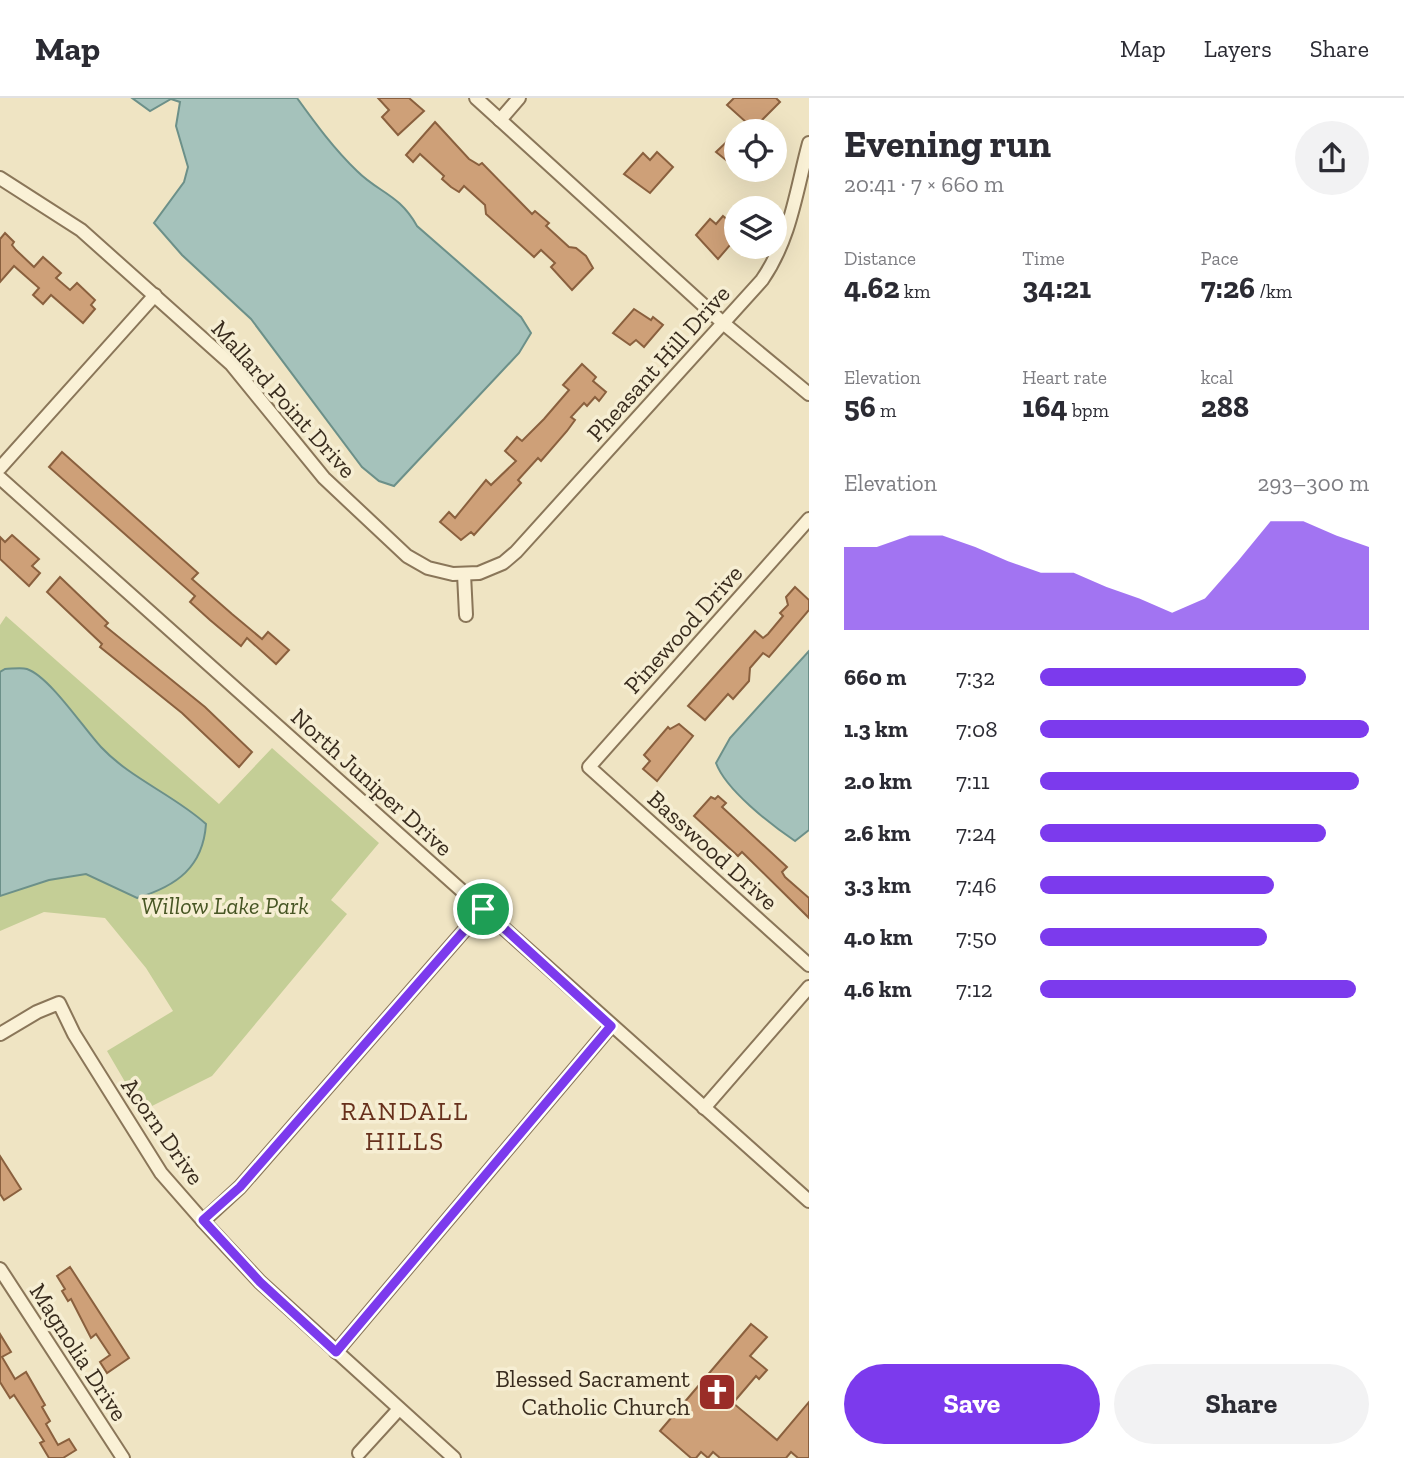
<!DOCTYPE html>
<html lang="en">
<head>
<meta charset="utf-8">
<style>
  :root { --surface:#fff; --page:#f2f2f3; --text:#2b2b33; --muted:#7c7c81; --line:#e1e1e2; --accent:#7c3aed }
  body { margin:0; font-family:"Zilla Slab",serif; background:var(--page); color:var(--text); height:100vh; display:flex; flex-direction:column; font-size:26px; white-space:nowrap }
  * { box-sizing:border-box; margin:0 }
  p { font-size:23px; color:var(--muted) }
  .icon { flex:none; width:38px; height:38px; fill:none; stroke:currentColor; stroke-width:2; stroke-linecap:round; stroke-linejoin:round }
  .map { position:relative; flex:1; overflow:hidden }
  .sheet { display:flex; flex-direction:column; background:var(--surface); width:595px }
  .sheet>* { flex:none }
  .buttons { position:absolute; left:724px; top:21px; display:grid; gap:14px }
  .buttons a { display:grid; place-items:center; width:63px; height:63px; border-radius:50%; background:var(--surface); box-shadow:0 7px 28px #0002; font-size:35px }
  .pin { position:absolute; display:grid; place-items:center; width:60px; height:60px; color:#fff; margin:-30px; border:4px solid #fff; border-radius:50%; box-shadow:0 2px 7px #0007 }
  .round { display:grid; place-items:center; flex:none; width:74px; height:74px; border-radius:37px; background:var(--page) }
  .summary { display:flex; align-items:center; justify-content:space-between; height:119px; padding:0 35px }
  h1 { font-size:38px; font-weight:700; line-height:52px }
  .figures { display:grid; grid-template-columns:repeat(3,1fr); gap:10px; height:119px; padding:7px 35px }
  .figures div { display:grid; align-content:center }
  .figures b { font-size:30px; font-weight:700 }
  .figures small { font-size:19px; font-weight:400 }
  .figures p { font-size:19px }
  .chart { height:196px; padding:14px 35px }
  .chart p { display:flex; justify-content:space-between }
  .chart svg { width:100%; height:126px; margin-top:7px; fill:var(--accent); opacity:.7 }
  .cta { display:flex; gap:14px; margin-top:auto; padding:14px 35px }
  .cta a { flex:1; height:80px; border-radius:42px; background:var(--accent); color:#fff; font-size:28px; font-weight:700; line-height:80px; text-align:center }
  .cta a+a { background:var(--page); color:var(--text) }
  ul { padding:0 35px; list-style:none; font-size:23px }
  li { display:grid; grid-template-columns:112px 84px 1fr; align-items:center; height:52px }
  li i { height:18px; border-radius:9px; background:var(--accent) }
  header { display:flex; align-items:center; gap:42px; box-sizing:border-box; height:98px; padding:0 35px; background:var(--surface); border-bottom:2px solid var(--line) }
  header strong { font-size:33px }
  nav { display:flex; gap:38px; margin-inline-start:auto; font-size:24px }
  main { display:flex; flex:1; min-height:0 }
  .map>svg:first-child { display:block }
  .green { fill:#c4ce96 }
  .water { fill:#a5c2bb; stroke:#6c9089; stroke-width:2 }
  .building { fill:#cea078; stroke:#8a603e; stroke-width:2 }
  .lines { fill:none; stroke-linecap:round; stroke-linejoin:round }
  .minor-casing { stroke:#8a7659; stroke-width:16 }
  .minor { stroke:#faf1d6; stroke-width:12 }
  .route-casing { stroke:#fff; stroke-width:14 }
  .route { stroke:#7c3aed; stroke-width:9 }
  .labels { text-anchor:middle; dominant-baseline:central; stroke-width:7; stroke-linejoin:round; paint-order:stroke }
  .street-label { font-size:24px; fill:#392c1e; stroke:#f6eed3 }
  .park-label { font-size:24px; font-style:italic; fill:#475624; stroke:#f6eed3 }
  .poi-label { font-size:24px; fill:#392c1e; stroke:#f6eed3; text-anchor:end }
  .neighbourhood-label { font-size:26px; letter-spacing:2px; fill:#67301c; stroke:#f6eed3 }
</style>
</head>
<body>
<header>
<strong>Map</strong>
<nav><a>Map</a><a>Layers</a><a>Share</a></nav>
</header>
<main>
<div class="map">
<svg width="809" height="1360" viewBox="0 0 809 1360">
  <rect width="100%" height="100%" fill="#efe4c3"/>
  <path class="green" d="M6,518L219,706L272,650L379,745L331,802L347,816L212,978L142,1013L107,953L173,913L146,870L105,820L44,814L0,833V527Z"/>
  <g class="water">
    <path d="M132,0H297C315,25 334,51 357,73C379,95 399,96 417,128L521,219L531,235L519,255L394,388L379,383L362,369L251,221L182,157L154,125L184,84L188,69L176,28L180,4L171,1L150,13Z"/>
    <path d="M809,553V732L795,743C770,726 726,692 716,665L730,640Z"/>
    <path d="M5,571C11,571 21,569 27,571C50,579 84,631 101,649C131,681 174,697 206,726C203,769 177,788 137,800L86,776L49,782L0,798V574Z"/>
  </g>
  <g class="building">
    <path d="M378,0H409L424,13L398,37L382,19L389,12Z"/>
    <path d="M734,0H776L780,4L751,33H738L746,24L727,7Z"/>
    <path d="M435,24L469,61L479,67L482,65L532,116L535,113L549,125L546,128L569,149L576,150L586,158L593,170L572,192L551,169L555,165L541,152L534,159L486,116L485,107L464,88L459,94L451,89L442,81L444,78L420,56L413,64L406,57Z"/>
    <path d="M737,34V71L716,54Z"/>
    <path d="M657,54L673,69L650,95L624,76L643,55L650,62Z"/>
    <path d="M723,118L737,130V139L718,161L696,137L710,121L716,126Z"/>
    <path d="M5,135L14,144L12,147L16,152L34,169L43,159L61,175L56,180L70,192L77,185L95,202L91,207L95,211L83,225L51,197L43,206L33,197L39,190L14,168L0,184V141Z"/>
    <path d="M634,211L651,222L653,219L663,227L644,249L636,242L630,247L613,235Z"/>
    <path d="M582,266L596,279L593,283L606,294L599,303L595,299L587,308L584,305L571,319L575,322L567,333L541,363L538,360L518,382L521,385L474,437L471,434L461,442L440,424L449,414L455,420L486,382L491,387L516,363L505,353L517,339L522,343L544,321L569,292L563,287Z"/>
    <path d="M62,354L198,475L192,481L232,516L262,541L268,534L289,552L276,566L247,540L241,548L210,522L190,504L195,498L49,369Z"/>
    <path d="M12,437L39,461L32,468L40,475L29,488L0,461V439L5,444Z"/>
    <path d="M60,479L108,525L105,528L205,609L252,654L239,669L182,615L100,549L102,546L47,494Z"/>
    <path d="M795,489L809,502V512L769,559L763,555L750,570L749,583L733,601L728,596L705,622L688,608L755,533L763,540L768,536L783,518L780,515L788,507L786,499Z"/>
    <path d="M679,626L693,638L657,683L643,671L650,663L644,657L668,629L670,631Z"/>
    <path d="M718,698L726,705L722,709L787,769L782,774L785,779L809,800V820L742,754L738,758L694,718L711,699L715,701Z"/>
    <path d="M0,1058L21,1091L4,1102L0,1096Z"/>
    <path d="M70,1169L129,1260L107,1275L100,1264L110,1257L96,1236L91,1240L71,1201L68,1203L62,1193L65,1191L57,1178Z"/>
    <path d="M751,1226L767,1239L750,1258L767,1272L759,1281L756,1278L733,1305L777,1342L809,1304V1360H798L791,1354L786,1360H720L713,1354L708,1360L701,1354L696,1360H691L660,1333Z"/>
    <path d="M0,1236L11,1254L2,1259L15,1281L26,1274L45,1307L42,1309L50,1323L46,1326L58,1347L69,1341L76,1352L63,1360H49L40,1345L44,1343L14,1297L10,1300L0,1284Z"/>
  </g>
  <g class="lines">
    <g class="minor-casing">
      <g id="minor">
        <path d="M476,0L723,225L809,296"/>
        <path d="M500,22L519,0"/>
        <path d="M0,80L81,132L231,266L324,380L407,458L428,470L453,476L479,475L503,465L516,454L762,182C791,140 796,93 809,45"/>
        <path d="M0,370L155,197"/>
        <path d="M0,380L809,1103"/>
        <path d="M809,421L589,669L809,867"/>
        <path d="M464,476L466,517"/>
        <path d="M0,936L37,914L59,905L74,936L161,1075L203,1123L260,1184L454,1360"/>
        <path d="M704,1010L809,889"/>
        <path d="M203,1123L240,1089L483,811"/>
        <path d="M0,1171L123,1360"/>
        <path d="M336,1254L611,928"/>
        <path d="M359,1355L399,1311"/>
      </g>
    </g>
    <use href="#minor" class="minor"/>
  </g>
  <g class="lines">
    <g class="route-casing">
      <path id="route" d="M483,811L611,928L336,1254L260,1184L203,1122L240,1089Z"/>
    </g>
    <use href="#route" class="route"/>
  </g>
  <defs>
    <g id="church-square" transform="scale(2.0125)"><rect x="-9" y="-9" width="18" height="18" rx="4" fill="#9a2d28" stroke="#f6eed3"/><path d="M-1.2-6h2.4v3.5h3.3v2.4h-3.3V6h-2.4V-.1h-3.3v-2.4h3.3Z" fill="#fff"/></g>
  </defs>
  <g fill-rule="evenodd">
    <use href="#church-square" x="717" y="1294"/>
  </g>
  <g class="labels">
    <g class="street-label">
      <text transform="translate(658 265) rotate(-48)">Pheasant Hill Drive</text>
      <text transform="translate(284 301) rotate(48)">Mallard Point Drive</text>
      <text transform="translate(683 531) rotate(-48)">Pinewood Drive</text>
      <text transform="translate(372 684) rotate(42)">North Juniper Drive</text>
      <text transform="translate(713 752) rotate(42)">Basswood Drive</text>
      <text transform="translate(163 1033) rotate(55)">Acorn Drive</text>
      <text transform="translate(79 1254) rotate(57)">Magnolia Drive</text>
    </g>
    <g class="park-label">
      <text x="225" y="807">Willow Lake Park</text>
    </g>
    <g class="poi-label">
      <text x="690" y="1280">Blessed Sacrament<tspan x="690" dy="28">Catholic Church</tspan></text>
    </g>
    <g class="neighbourhood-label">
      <text x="405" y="1013">RANDALL<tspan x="405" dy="30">HILLS</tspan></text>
    </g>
  </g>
</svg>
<div class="buttons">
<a><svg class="icon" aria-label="locate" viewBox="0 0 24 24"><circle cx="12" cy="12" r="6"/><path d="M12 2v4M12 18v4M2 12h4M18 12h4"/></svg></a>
<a><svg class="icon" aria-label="layers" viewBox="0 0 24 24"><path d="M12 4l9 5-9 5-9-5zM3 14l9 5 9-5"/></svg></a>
</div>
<div class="pin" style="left:483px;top:811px;background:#1e9e55"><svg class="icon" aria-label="arrive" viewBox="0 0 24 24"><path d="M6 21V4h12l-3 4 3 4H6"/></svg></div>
</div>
<section class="sheet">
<div class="summary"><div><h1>Evening run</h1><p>20:41 · 7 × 660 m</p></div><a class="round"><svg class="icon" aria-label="share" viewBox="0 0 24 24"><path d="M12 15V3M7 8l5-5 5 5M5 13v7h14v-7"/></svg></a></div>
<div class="figures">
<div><p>Distance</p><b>4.62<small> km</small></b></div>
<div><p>Time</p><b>34:21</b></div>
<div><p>Pace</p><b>7:26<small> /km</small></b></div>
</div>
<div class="figures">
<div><p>Elevation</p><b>56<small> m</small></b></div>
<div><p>Heart rate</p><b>164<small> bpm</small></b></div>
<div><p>kcal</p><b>288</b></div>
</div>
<div class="chart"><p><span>Elevation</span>293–300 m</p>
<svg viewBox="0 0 160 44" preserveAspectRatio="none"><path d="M0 44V15L10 15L20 11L30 11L40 15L50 20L60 24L70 24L80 29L90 33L100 38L110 33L120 20L130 6L140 6L150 11L160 15V44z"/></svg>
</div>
<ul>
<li><b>660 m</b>7:32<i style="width:81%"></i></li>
<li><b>1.3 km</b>7:08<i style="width:100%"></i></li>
<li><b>2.0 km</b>7:11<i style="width:97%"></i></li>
<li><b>2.6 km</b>7:24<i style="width:87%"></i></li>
<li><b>3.3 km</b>7:46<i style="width:71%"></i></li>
<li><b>4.0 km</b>7:50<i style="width:69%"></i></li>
<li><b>4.6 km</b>7:12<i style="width:96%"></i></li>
</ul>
<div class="cta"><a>Save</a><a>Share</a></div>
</section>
</main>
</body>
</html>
